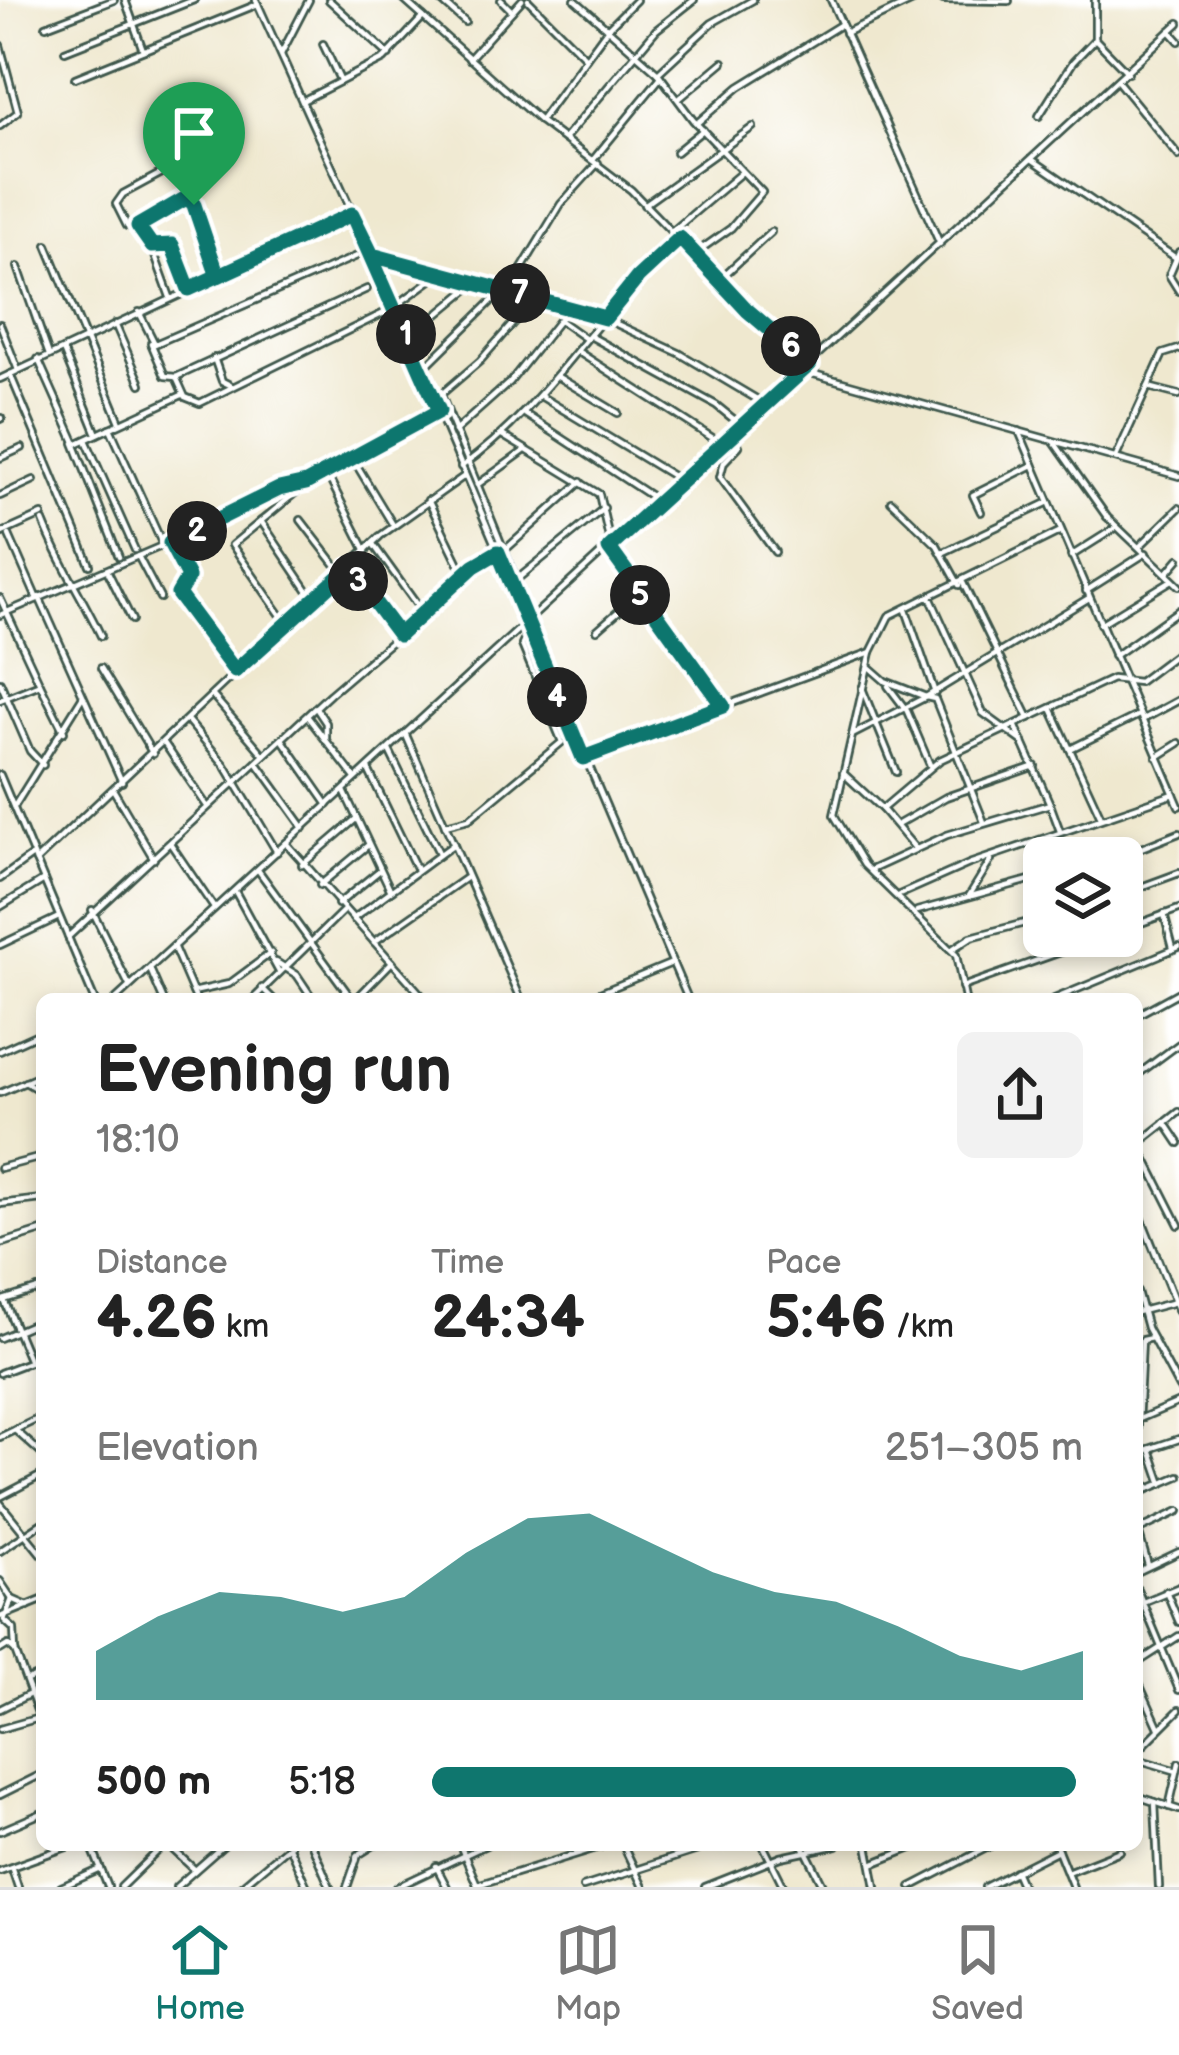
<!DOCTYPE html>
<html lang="en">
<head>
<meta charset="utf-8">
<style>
  :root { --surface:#fff; --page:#f2f2f2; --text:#222; --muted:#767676; --line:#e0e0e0; --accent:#0f766e }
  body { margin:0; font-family:"Balsamiq Sans",sans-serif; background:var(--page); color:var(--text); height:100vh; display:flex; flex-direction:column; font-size:45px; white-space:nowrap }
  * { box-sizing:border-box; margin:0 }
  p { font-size:39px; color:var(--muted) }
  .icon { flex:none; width:66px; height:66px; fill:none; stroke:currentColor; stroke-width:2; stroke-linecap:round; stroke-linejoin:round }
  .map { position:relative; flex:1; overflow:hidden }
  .panel { position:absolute; left:36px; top:993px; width:1107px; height:858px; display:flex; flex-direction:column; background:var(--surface); border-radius:18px; box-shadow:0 6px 18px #0003 }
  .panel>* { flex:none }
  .tools { position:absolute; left:1023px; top:837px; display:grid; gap:24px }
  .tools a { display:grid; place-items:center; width:120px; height:120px; border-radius:18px; background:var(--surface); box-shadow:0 6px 18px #0003; font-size:60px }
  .pin { position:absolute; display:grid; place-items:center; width:102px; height:102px; color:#fff; margin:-123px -51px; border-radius:50% 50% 50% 0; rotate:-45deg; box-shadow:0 0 12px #0007 }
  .pin .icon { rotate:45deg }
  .km { position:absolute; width:60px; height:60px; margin:-30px; border-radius:50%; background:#222; color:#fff; font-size:33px; line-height:60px; text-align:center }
  .round { display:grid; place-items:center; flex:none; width:126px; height:126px; border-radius:18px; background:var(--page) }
  .headline { display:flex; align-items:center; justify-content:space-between; height:204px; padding:0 60px }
  h1 { font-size:66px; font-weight:700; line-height:90px }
  .figures { display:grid; grid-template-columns:repeat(3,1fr); gap:18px; height:204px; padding:12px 60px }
  .figures div { display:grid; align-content:center }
  .figures b { font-size:60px; font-weight:700 }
  .figures small { font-size:33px; font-weight:400 }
  .figures p { font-size:33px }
  .chart { height:336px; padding:24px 60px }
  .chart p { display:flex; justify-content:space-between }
  .chart svg { width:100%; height:216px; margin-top:12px; fill:var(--accent); opacity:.7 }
  ul { padding:0 60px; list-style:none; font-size:39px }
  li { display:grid; grid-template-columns:192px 144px 1fr; align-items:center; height:90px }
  li i { height:30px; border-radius:15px; background:var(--accent) }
  .tabs { display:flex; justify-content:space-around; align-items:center; height:168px; border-top:3px solid var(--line); background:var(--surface); font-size:33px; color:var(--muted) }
  .tabs a { display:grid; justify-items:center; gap:6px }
  .tabs .selected { color:var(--accent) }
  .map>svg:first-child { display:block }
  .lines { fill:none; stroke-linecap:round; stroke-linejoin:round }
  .street-casing { stroke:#3e574b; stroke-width:10 }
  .street { stroke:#fff; stroke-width:4.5 }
  .route-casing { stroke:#fff; stroke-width:24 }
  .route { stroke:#0f766e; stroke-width:15 }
</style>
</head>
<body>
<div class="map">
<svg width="1179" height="1887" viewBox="0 0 1179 1887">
  <rect width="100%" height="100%" fill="#fff"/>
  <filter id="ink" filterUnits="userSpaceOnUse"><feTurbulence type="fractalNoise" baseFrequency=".00833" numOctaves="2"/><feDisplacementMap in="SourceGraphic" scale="24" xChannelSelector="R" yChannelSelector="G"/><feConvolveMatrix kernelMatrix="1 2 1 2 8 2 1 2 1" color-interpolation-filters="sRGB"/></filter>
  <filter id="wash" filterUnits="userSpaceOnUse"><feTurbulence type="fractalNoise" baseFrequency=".004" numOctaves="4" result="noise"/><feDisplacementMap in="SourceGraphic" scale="48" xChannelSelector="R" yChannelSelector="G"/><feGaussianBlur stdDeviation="2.7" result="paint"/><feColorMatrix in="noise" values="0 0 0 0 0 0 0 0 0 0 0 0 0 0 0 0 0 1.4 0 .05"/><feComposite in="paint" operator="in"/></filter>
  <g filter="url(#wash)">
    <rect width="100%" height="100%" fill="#efe8cf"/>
  </g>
  <g filter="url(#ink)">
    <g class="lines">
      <g class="street-casing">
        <g id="street">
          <path d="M125,0L143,50"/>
          <path d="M256,0L372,255L688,999"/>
          <path d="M329,0L389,55"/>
          <path d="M404,0L540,121L631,190L747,310L809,363"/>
          <path d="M440,0L465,22"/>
          <path d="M501,0L512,11"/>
          <path d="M528,0L586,58"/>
          <path d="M575,0L658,73L693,120L762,192L731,228L697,252"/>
          <path d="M831,0L940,244"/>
          <path d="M943,0L1009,1"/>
          <path d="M1095,0V39L1128,73"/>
          <path d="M46,26L114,0"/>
          <path d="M1170,31L1179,41"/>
          <path d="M845,33L915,0"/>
          <path d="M323,44L340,80"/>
          <path d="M0,45L18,112L0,126"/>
          <path d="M65,51L194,0"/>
          <path d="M281,54L309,0"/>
          <path d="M469,59L522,0"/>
          <path d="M658,73L712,23L753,0"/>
          <path d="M75,78L258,4"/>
          <path d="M1119,83L1179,156"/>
          <path d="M680,98L723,62"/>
          <path d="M302,101L384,59L423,17"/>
          <path d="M1039,116L1073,62L1095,39"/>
          <path d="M540,121L609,27L636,0"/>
          <path d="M697,123L739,87L840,25"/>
          <path d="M565,138L656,30L694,0"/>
          <path d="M676,152L703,130"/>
          <path d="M593,160L660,78"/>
          <path d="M1033,160L1176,258"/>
          <path d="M644,205L753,127"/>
          <path d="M138,226L190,198L218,276"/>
          <path d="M674,230L742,172"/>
          <path d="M47,245L120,422"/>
          <path d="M155,246L173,245L189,289"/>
          <path d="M1179,252L1169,275L1179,291"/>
          <path d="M372,255L580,307L679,353L765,404"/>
          <path d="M18,267L49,355"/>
          <path d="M720,279L771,232"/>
          <path d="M509,290L561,204L598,163"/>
          <path d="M170,297L146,231L127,226L116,204L123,194L184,161"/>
          <path d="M394,307L438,275"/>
          <path d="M139,312L155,344L357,256"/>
          <path d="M437,315L477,282"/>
          <path d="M562,322L586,339"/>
          <path d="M0,324L18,370"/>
          <path d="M115,324L141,384"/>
          <path d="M592,337L716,405L742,426"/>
          <path d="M151,343L165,376L176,377L185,397L200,403L384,313"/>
          <path d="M63,350L97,434"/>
          <path d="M577,351L722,444"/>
          <path d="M214,358L222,381L230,385"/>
          <path d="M38,359L76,444L182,395"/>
          <path d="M429,363L502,291"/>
          <path d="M803,371L1179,476"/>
          <path d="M10,374L90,565"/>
          <path d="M176,377L367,289"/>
          <path d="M558,377L618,413"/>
          <path d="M0,379L353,214"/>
          <path d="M1148,387L1179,395"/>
          <path d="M441,395L516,580"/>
          <path d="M438,397L480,361L535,298"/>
          <path d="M542,397L681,481"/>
          <path d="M525,414L660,502"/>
          <path d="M0,419L2,418"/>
          <path d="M110,428L161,541"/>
          <path d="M455,431L510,382L571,305"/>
          <path d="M1019,431L1179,806"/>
          <path d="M502,435L599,494L613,556L723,706"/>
          <path d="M732,435L739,446L724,462L720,477L775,552"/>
          <path d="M86,440L135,550"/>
          <path d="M1054,442L1107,517L1179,586"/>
          <path d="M74,443L119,557"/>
          <path d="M1116,457L1163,354L1179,349"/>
          <path d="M0,458L22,448"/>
          <path d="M353,459L393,525"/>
          <path d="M461,467C550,404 599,308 680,238"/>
          <path d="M326,472L366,551"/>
          <path d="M477,485L524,451"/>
          <path d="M0,496L34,480"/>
          <path d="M428,500L464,574"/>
          <path d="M891,501L937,545L959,585"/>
          <path d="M981,512L973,495L1033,465"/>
          <path d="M301,520L341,572"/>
          <path d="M43,521C59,562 82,596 101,636"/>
          <path d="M261,521L314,600"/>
          <path d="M0,534L42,515"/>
          <path d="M9,535L37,599"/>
          <path d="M170,543L188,577L178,594L235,671"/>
          <path d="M373,544L422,612"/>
          <path d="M1140,546L1179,508"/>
          <path d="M505,550L581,482"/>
          <path d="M942,553L1049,502"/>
          <path d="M138,556L160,598"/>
          <path d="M1071,556L1117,527"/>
          <path d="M349,568L399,635"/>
          <path d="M108,572L132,620"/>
          <path d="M1168,572L1179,559"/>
          <path d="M515,581L604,508"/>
          <path d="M963,583L1029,718"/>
          <path d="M1086,591L1146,553"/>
          <path d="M39,597L122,782"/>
          <path d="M0,598L40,684L0,700"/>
          <path d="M931,599L983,713L1023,742"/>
          <path d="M906,610L935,693"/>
          <path d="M0,615L199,530L279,489L306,483L438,411"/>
          <path d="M287,624L232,545L306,484"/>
          <path d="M1100,624L1172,580"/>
          <path d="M597,630L637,595"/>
          <path d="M871,652L889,616L1061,531"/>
          <path d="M1114,656L1179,610"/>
          <path d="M869,667L885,681L926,697L1089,598"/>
          <path d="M101,668L153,754"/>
          <path d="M0,682L30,751L43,765"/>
          <path d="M40,684L64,732"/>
          <path d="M888,686L907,711L930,765"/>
          <path d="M862,688L896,772"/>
          <path d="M213,696L264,755"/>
          <path d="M316,708L326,723V741"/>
          <path d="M1051,708L1101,817"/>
          <path d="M307,716L355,778"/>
          <path d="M1142,720L1179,700"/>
          <path d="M188,721L225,765L277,852"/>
          <path d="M1016,727L1050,804"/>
          <path d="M406,735L521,999"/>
          <path d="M852,735L926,697L935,699L984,822"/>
          <path d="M282,739L328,805"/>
          <path d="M164,743L207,806"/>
          <path d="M1070,749L1139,715"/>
          <path d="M389,750L439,853"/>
          <path d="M1157,757L1179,743"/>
          <path d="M583,758L871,652L834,815L864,865L956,955L965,999"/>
          <path d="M258,764L304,828"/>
          <path d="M368,769L417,870"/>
          <path d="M843,773L882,809"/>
          <path d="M0,775L94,999"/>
          <path d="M114,791L154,859"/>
          <path d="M344,791L390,889"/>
          <path d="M14,807L83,696"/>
          <path d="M445,825L469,819L562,742L522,645L529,630"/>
          <path d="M897,825L946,797L1035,766"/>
          <path d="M170,843L214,908"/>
          <path d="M286,843L425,999"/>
          <path d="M915,848L882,809L940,760L1112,679L1139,682L1179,652"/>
          <path d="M1116,858L1179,833"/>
          <path d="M36,861L380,536L463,477"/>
          <path d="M302,865L357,818"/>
          <path d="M258,870L352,999"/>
          <path d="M871,870L947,835L1050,804L1060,831"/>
          <path d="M0,879L33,855"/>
          <path d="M320,885L367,846"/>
          <path d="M236,893L279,972"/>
          <path d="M1122,894L1179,873"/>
          <path d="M899,895L969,864L1174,794"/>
          <path d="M969,896L991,860"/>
          <path d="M338,904L380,870"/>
          <path d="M0,907L44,880"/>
          <path d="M92,910L129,985"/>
          <path d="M917,911L1044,876"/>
          <path d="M1164,914L1173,948"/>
          <path d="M353,919L454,844"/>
          <path d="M1122,930L1179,909"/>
          <path d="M68,937L330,694L495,553"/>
          <path d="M374,942L467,877"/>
          <path d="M0,945L59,917"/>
          <path d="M174,948L196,999"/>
          <path d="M954,948L971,937L1044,918"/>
          <path d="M276,962L297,975L313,999"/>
          <path d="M150,969L163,999"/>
          <path d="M962,987L1106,936"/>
          <path d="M262,988L273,999"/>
          <path d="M193,992L229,984L271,953"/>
          <path d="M116,999L1179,23"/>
          <path d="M253,999L343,911"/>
          <path d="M356,999L392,962"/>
          <path d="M585,999L672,963"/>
          <path d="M1054,999L1179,947"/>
          <path d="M1137,1015L1179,992"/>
          <path d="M0,1051L42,1032"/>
          <path d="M1137,1075L1179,1044"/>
          <path d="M25,1082L42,1092"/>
          <path d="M0,1093L42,1075"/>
          <path d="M1165,1122L1179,1143"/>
          <path d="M1138,1144L1179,1225"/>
          <path d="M1137,1145L1179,1112"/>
          <path d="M0,1168L42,1157"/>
          <path d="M0,1204L42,1199"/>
          <path d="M1137,1207L1179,1312"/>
          <path d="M0,1244L42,1231"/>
          <path d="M37,1289L42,1300"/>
          <path d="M1137,1291L1147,1328L1179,1388"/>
          <path d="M4,1300L30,1362"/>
          <path d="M0,1301L42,1288"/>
          <path d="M1137,1312L1179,1301"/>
          <path d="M0,1338L42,1320"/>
          <path d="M0,1373L42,1357"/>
          <path d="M1137,1420L1179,1402"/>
          <path d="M15,1430L42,1454"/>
          <path d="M0,1437L42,1417"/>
          <path d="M1137,1446L1142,1340L1152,1338"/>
          <path d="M1150,1449L1162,1484"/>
          <path d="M1137,1453L1179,1439"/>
          <path d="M1137,1478L1150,1488"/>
          <path d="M1137,1494L1179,1476"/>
          <path d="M0,1497L42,1475"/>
          <path d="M0,1503L42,1555"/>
          <path d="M1138,1530L1148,1565"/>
          <path d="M1137,1531L1179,1511"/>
          <path d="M0,1551L42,1523"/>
          <path d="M1137,1572L1179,1552"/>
          <path d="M0,1581L12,1599L28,1606"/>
          <path d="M1137,1589L1179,1690"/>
          <path d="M1166,1591L1179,1622"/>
          <path d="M12,1599L4,1620L14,1629L15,1651L42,1724"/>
          <path d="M1143,1602L1179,1587"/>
          <path d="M0,1617L42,1600"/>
          <path d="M0,1650L8,1645L15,1651"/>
          <path d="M1137,1663L1179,1636"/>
          <path d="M1137,1679L1159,1728"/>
          <path d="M27,1680L42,1674"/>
          <path d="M0,1709L30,1694"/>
          <path d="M0,1729L39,1718"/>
          <path d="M1137,1752L1179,1710"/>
          <path d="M1137,1759L1177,1771"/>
          <path d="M0,1795L42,1774"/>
          <path d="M1137,1796L1179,1810"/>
          <path d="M1155,1802L1159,1887"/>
          <path d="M1169,1807L1179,1763"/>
          <path d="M0,1831L42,1813"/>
          <path d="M91,1845L108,1887"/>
          <path d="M168,1845L195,1870"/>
          <path d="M312,1845L330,1887"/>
          <path d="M460,1845L478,1887"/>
          <path d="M623,1845L643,1887"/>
          <path d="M763,1845L784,1887"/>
          <path d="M803,1845L824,1887"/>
          <path d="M868,1845L876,1887"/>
          <path d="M1056,1845L1073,1887"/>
          <path d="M290,1849L307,1887"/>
          <path d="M872,1864L919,1845"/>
          <path d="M436,1866L447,1887"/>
          <path d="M12,1869L18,1887"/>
          <path d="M0,1871L72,1845"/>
          <path d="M1015,1871L1022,1887"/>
          <path d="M1067,1872L1120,1851"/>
          <path d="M477,1885L606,1845"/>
          <path d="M61,1887L101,1869"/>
          <path d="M121,1887L164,1845"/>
          <path d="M176,1887L224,1845"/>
          <path d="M240,1887L290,1845"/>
          <path d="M347,1887L358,1855L374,1845"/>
          <path d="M397,1887L486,1845"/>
          <path d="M583,1887L713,1845"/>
          <path d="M705,1887L781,1857L837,1845"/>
          <path d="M911,1887L992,1845"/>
          <path d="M985,1887L1058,1850"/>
        </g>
      </g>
      <use href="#street" class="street"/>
    </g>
  </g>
  <g class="lines" filter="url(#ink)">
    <g class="route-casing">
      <path id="route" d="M194,205L218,276L352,214L439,411L306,483L279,489L170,543L188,577L178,594L235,671L349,568L399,635L474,566L498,552L583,758L723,706L609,548L810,364L747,310L680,238L638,277L605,318L372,255L352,214L189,289L172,245L152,246L138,226L188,197L194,205"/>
    </g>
    <use href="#route" class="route"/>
  </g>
</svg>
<div class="tools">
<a><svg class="icon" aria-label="layers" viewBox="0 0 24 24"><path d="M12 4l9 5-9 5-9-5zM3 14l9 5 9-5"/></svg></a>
</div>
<div class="pin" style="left:194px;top:205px;background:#1e9e55"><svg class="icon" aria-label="arrive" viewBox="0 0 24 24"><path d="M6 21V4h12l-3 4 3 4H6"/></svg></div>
<b class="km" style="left:406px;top:334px">1</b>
<b class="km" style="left:197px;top:531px">2</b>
<b class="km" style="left:358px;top:581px">3</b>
<b class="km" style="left:557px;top:697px">4</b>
<b class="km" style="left:640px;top:595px">5</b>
<b class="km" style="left:791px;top:346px">6</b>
<b class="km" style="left:520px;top:293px">7</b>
<section class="panel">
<div class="headline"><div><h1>Evening run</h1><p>18:10</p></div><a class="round"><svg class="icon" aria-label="share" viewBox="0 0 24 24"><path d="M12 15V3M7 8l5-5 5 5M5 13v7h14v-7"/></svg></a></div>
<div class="figures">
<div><p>Distance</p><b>4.26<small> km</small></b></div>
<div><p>Time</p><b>24:34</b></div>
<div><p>Pace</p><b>5:46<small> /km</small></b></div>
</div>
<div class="chart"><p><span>Elevation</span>251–305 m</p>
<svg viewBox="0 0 160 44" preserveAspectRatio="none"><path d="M0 44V34L10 27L20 22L30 23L40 26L50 23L60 14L70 7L80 6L90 12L100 18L110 22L120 24L130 29L140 35L150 38L160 34V44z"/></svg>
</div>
<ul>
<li><b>500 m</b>5:18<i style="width:99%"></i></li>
</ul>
</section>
</div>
<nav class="tabs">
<a class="selected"><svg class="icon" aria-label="home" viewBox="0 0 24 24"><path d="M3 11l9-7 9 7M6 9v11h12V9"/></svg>Home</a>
<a><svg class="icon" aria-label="map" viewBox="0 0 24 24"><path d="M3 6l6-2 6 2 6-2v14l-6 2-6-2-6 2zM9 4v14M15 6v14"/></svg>Map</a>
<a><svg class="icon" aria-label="saved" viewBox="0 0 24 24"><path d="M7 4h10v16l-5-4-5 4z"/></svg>Saved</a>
</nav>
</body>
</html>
